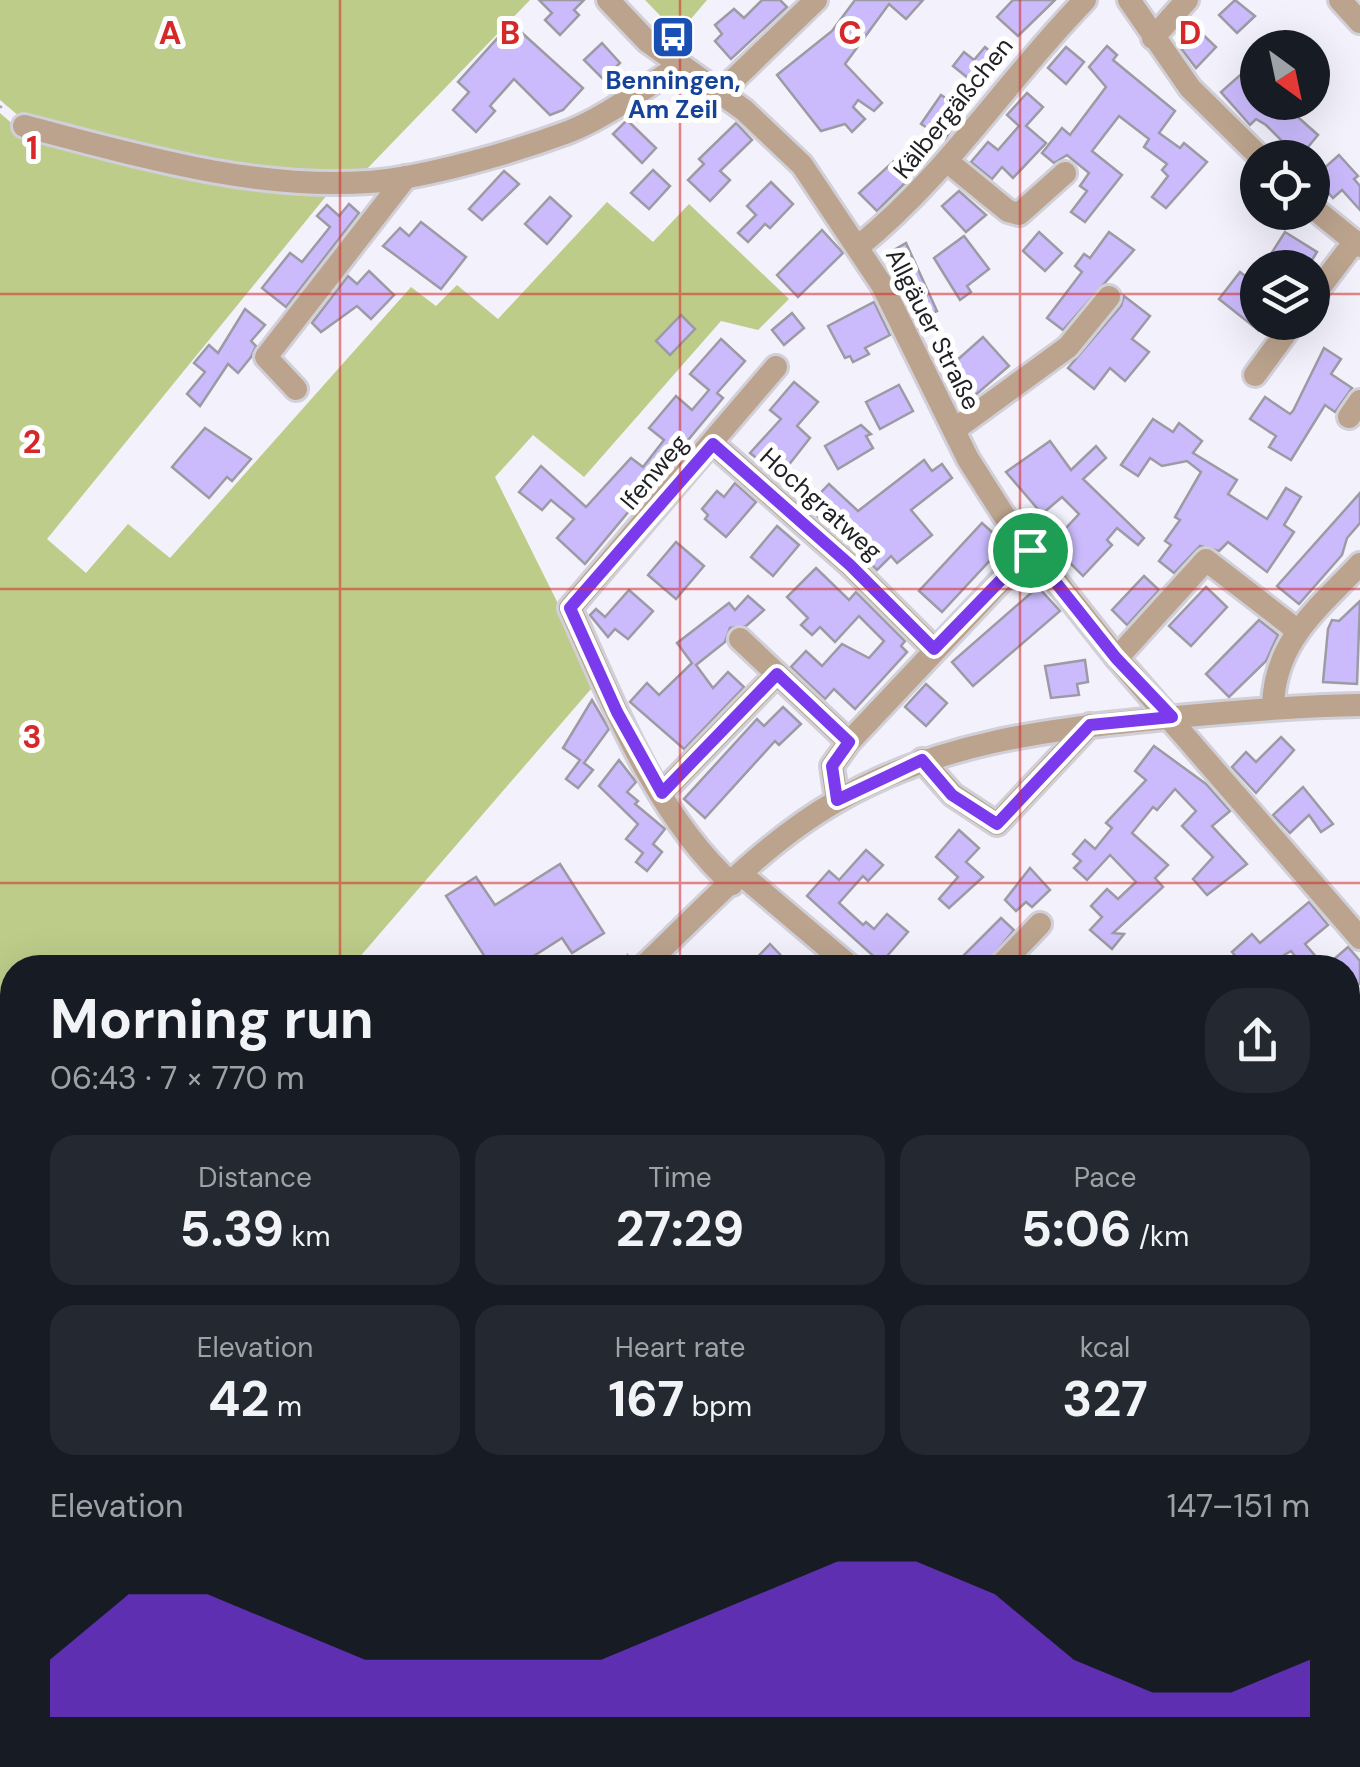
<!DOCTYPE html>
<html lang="en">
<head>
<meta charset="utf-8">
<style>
  :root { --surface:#171b24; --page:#242831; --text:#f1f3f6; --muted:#9ea1a6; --accent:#7c3aed }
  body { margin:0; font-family:"DM Sans",sans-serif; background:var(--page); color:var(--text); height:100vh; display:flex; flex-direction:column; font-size:38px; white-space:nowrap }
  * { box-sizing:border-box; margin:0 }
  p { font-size:32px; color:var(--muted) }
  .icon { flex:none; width:55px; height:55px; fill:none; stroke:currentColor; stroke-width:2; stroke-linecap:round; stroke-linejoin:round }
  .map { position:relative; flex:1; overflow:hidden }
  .panel { position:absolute; left:0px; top:955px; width:1360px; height:812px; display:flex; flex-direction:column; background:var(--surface); border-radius:40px 40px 0 0; box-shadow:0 10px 40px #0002 }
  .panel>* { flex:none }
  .needle { width:65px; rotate:147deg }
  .fabs { position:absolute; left:1240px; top:30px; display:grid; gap:20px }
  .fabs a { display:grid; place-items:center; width:90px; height:90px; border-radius:50%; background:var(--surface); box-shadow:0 10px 40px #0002; font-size:50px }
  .pin { position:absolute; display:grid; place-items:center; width:85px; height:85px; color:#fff; margin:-42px; border:5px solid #fff; border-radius:50%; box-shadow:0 2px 10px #0007 }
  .round { display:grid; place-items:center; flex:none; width:105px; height:105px; border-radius:40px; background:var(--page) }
  .summary { display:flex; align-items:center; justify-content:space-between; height:170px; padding:0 50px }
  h1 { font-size:55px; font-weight:700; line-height:75px }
  .stats { display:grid; grid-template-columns:repeat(3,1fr); gap:15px; height:170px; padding:10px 50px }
  .stats div { display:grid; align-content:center; border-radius:25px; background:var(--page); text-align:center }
  .stats b { font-size:50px; font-weight:700 }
  .stats small { font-size:28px; font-weight:400 }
  .stats p { font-size:28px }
  .chart { height:280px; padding:20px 50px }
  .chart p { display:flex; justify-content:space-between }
  .chart svg { width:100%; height:180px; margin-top:10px; fill:var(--accent); opacity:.7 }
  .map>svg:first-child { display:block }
  .green { fill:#bdcc89 }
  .building { fill:#cbbbfd; stroke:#9c9aa3; stroke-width:2.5 }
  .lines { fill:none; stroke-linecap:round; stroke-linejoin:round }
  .minor-casing { stroke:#d1cfd8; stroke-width:28 }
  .major-casing { stroke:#d1cfd8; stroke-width:32 }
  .path { stroke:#a8a6ae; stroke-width:2.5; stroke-dasharray:2.5 8; stroke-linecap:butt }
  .minor { stroke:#bba38d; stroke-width:22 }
  .major { stroke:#8a6036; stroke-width:28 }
  .route-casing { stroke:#fff; stroke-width:20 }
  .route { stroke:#7c3aed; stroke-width:12 }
  .grid { fill:none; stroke:#d62828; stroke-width:2.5; stroke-opacity:0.55 }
  .labels { text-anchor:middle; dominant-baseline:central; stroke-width:10; stroke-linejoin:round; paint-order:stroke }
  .transit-label { font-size:25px; font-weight:bold; fill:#164399; stroke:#fff }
  .street-label { font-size:25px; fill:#201f23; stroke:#fff }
  .grid-label { font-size:32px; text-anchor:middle; font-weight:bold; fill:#d62828; stroke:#fff; stroke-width:10; stroke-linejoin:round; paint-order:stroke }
</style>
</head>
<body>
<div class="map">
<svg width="1360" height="1767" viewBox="0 0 1360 1767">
  <rect width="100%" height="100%" fill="#f3f1fb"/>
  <g class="green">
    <path d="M0,0H530L363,173L224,165L20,117L0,100Z"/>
    <path d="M645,0H707L678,34Z"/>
    <path d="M0,113L24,134L337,188L327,195L47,539L86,573L128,524L170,558L411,287L436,306L457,285L498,319L607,202L653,242L689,204L789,299L758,330L721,321L584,477L533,435L495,477L597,682L351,967L12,968V1008L0,1006Z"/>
    <path d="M0,1059L12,1071V1515L0,1504Z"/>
    <path d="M1348,1442L1360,1455V1565L1348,1572Z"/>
    <path d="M1360,1585V1767H961L987,1755H1348V1593Z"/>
    <path d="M0,1637L12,1649V1755H29L23,1767H0Z"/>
    <path d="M39,1755H129L139,1767H32Z"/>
    <path d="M431,1755H943L915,1767H417Z"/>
  </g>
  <g class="building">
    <path d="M539,0H584L574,10L579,15L560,35L545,20L552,13Z"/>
    <path d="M762,0H780L787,7L731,59L715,41L722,34L715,25L734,9L744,18Z"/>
    <path d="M855,0H923L906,19L889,4L845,64L882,103L874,111L858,100L853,107L865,119L852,132L845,124L821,131L777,75L832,31Z"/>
    <path d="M1013,0H1055L1018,36L997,17Z"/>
    <path d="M1235,0L1255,16L1237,33L1219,15Z"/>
    <path d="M511,23L583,88L563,110L550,115L514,79L490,106L495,111L476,132L453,110L469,92L458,82Z"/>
    <path d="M1197,29L1216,47L1196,68L1180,47Z"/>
    <path d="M602,43L620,63L603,79L584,60Z"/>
    <path d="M1107,46L1117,55L1113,60L1175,111L1159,133L1180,148L1184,143L1207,162L1166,208L1152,197L1168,176L1162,170L1167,164L1144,147L1149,139L1119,116L1092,151L1122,175L1085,222L1071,212L1087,191L1080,186L1089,173L1067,155L1054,163L1042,153L1062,128L1070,135L1106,87L1089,67Z"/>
    <path d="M985,47L1002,62L985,80L979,74L973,82L953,66L964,52L974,60Z"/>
    <path d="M1066,47L1084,62L1066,84L1048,68Z"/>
    <path d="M1247,69L1258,81V102H1281L1318,135L1299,158L1266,125L1256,119L1250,125L1221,92Z"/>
    <path d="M1027,93L1043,107L1026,126L1046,143L1013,178L1002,167L992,179L971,162L988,142L998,150L1019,126L1007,115Z"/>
    <path d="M941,95L965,111L945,139L921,124Z"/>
    <path d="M627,120L656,148L642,163L613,134Z"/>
    <path d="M736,123L752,140L720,171L730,180L710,201L688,180L704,164L699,159Z"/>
    <path d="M1339,155L1358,176L1354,179L1360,186V210L1342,190L1333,198L1314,177Z"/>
    <path d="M894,161L905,173L913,165L918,170L877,211L859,193Z"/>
    <path d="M653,170L670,186L649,209L631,193Z"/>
    <path d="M504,171L519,184L482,220L469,209Z"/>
    <path d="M771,182L793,204L770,228L765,224L748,242L738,233L756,215L747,206Z"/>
    <path d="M959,191L986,215L966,232L942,206Z"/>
    <path d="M550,197L571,216L547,244L525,224Z"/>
    <path d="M349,204L359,213L286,307L262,288L290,253L302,262L330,227L317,216L327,205L339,216Z"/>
    <path d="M421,222L466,257L441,289L383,246L400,228L409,236Z"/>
    <path d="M822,230L843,253L798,297L777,275Z"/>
    <path d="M1039,232L1062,253L1045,271L1023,251Z"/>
    <path d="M1109,232L1134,250L1063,330L1047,318L1082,272L1075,266L1084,254L1090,258Z"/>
    <path d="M1285,232L1317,252L1307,268H1262Z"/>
    <path d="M964,236L989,269L967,286L971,292L960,300L934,258Z"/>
    <path d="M906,243L937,311L921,318L887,254Z"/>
    <path d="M369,271L394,295L371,319L357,306L321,332L312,323L348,276L357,284Z"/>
    <path d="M1240,272L1258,286V330L1219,299Z"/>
    <path d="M1124,296L1150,316L1132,339L1149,352L1125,381L1110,368L1094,389L1068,368L1121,306Z"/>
    <path d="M874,302L890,335L865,348L869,354L853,362L850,356L845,358L828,326Z"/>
    <path d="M245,309L265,325L251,341L256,346L251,357L238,373L228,364L200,406L187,394L205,372L194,363L209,345L218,353Z"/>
    <path d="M792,313L804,328L784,345L772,330Z"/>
    <path d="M681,315L695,329L670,355L656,341Z"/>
    <path d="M983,337L1009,366L972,398L946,370Z"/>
    <path d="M721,339L745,361L717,393L723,398L585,564L557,538L574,519L551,500L542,510L519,492L541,466L586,507L631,458L643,467L664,440L649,428L676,396L692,410L709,390L690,374Z"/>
    <path d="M1324,348L1341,359L1331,374L1352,388L1335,412L1325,405L1291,460L1269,447L1276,436L1250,419L1265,397L1290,414L1293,411Z"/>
    <path d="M794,382L818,402L797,426L810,438L780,476L750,453L781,419L770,410Z"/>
    <path d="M899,385L913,411L880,429L866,402Z"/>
    <path d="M1153,419L1173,432L1179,423L1202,441L1193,453L1237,480L1228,494L1267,519L1286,488L1301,497L1284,525L1294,532L1267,572L1228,542L1219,551L1200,546L1174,573L1159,561L1171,545L1165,541L1180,520L1175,517L1201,472L1187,461L1162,466L1150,458L1138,476L1121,465Z"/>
    <path d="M861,425L871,434L866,436L873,448L838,469L825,446Z"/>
    <path d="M205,428L251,459L232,481L227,477L209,498L172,467Z"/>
    <path d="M1050,441L1071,470L1096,446L1106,458L1083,479L1144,538L1138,545L1117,528L1107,540L1112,545L1083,576L1051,544L1079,514L1062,497L1042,514L1006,472Z"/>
    <path d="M924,460L932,471L942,464L952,478L911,510L932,535L897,563L891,556L877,570L865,558L874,549L850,521L837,534L807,507L829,484L858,511Z"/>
    <path d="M735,483L756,502L726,537L705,519L708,515L702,509L717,491L724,497Z"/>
    <path d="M1360,493V523L1347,538L1342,555L1299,604L1277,586Z"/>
    <path d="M982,523L1005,544L942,612L919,591Z"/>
    <path d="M777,526L799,545L773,576L751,557Z"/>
    <path d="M676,542L704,566L676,599L648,575Z"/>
    <path d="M816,568L849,600L856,592L905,641L901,646L907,652L855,709L834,689L825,699L791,667L806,651L822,666L842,644L869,658L884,641L859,616L835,642L820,627L812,635L801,625L808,618L787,597Z"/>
    <path d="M1144,576L1159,590L1127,625L1112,610Z"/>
    <path d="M1038,587L1060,611L973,686L952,662Z"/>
    <path d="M1206,587L1227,607L1191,646L1169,626Z"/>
    <path d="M629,590L653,611L628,639L615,629L608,637L590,615L596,609L605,617Z"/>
    <path d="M748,596L764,610L746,626L730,628L725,642L696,665L713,688L728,672L744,687L684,749L630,702L647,683L659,695L692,663L677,643L729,603L735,610Z"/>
    <path d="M1360,601L1357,684L1323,682L1328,629L1332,620L1339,621Z"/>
    <path d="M1259,620L1278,635L1266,661L1229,697L1206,674Z"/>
    <path d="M1085,660L1088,682L1077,684L1079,695L1051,698L1045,666Z"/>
    <path d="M926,684L947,703L926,726L905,707Z"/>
    <path d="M592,700L609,729L584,763L593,770L578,788L566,779L580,760L563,748Z"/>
    <path d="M783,707L801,724L779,745L775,741L705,818L684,799L757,719L764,726Z"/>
    <path d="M1281,737L1294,750L1256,793L1232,767L1246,752L1256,762Z"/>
    <path d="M1154,746L1206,784L1230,811L1212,826L1247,864L1207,895L1193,879L1213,857L1182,826L1196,811L1175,789L1157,810L1153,807L1132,833L1168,865L1155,878L1163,887L1113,933L1124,934L1112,949L1090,930L1102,917L1091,906L1107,889L1118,899L1136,882L1110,855L1087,880L1074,868L1081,861L1073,854L1085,840L1095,849L1112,828L1106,823L1146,780L1135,771Z"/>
    <path d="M619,760L636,782L627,792L638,801L635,804L665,829L653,844L662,852L647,871L636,862L643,853L626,839L638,824L599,786Z"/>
    <path d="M1303,787L1333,824L1321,832L1309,815L1290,833L1273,815Z"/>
    <path d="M959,830L979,848L966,862L983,877L949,908L939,899L958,877L936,857Z"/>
    <path d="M866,850L883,865L868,881L863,876L839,903L863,925L866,922L874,929L887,914L908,932L881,963L807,896L829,871L839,880Z"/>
    <path d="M560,864L604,933L572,953L562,938L515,968H492L446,896L476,877L495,905Z"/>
    <path d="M1030,868L1050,890L1032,907L1026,902L1016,911L1005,900Z"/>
    <path d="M1309,902L1328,925L1305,944L1325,967L1348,947L1360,961V983L1348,993V968H1305L1291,951L1262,968H1245L1232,952L1252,934L1260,943Z"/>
    <path d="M1001,918L1014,930L983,968H951Z"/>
    <path d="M770,944L793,968H747Z"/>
  </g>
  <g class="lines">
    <g class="minor-casing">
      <g id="minor">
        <path d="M608,0L647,41L744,110L802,165L882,285L968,459L1003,514L1117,658L1360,938"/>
        <path d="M1129,0L1190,88L1261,158"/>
        <path d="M1340,0L1360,22"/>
        <path d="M1153,38L1187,0"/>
        <path d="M721,92L816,0"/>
        <path d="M24,126C136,155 252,190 369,182C425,178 514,152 568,132C607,117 644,87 680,66"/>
        <path d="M948,162L1008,211L1019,214L1065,173"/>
        <path d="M1312,207L1360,246"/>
        <path d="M859,246C947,175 1006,81 1085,0"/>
        <path d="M1312,298L1355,241"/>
        <path d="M1255,375L1294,322"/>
        <path d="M296,389L266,357L406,177"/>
        <path d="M1349,417L1360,401"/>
        <path d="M954,430L1068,347L1109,297"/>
        <path d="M713,444L850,565L934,649"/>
        <path d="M740,639L849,742"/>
        <path d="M1117,658L1206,560L1298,631"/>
        <path d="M1273,707C1274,641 1318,609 1360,564"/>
        <path d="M922,760L953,795L997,824L1090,725"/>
        <path d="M662,793L777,674"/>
        <path d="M837,800L832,766L849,742L1030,550"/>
        <path d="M741,874L852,968"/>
        <path d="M732,884C654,813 613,702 570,608L776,367"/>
        <path d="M642,968C703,910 763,843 837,801C937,743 1044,730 1156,719C1225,712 1291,706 1360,705"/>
        <path d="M998,968L1040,924"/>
        <path d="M0,1045L12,1048"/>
        <path d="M1348,1428L1360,1441"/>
        <path d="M1348,1584L1360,1576"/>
        <path d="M0,1630L12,1642"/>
        <path d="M138,1755L148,1767"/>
        <path d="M27,1767L34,1755"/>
        <path d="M941,1767L967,1755"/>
      </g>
    </g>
    <g class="major-casing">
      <g id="major">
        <path d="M0,1554L12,1567"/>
        <path d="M177,1755L187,1767"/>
      </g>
    </g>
    <g class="path">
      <path d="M0,106L7,113"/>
      <path d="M611,968L628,954"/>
      <path d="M0,1010L12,1012"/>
    </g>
    <use href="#minor" class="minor"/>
    <use href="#major" class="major"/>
  </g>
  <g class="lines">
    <g class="route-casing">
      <path id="route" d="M713,444L850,565L934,649L1030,550L1116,658L1172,717L1090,725L997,824L952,795L922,760L837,800L832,766L849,742L777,674L662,793L617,712L570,608Z"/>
    </g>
    <use href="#route" class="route"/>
  </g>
  <path class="grid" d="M340,0V968M680,0V968M1020,0V968M0,294H1258M1312,294H1360M0,589H1360M0,883H1360M0,1178H12M1348,1178H1360M0,1472H12M1348,1472H1360M340,1755V1767M680,1755V1767M1020,1755V1767"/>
  <defs>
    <g id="bus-square" transform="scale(2.25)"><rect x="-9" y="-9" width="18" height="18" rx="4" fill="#1a4fb4" stroke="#fff"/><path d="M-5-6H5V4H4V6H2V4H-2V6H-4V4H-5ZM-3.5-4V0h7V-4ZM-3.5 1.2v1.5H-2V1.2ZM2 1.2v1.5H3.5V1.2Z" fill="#fff"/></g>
  </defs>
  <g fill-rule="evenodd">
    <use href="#bus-square" x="673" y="37"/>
  </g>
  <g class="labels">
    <g class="transit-label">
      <text x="673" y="80">Benningen,<tspan x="673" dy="29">Am Zeil</tspan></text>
    </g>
    <g class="street-label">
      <text transform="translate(953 108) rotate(-51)">Kälbergäßchen</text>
      <text transform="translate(933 329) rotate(63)">Allgäuer Straße</text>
      <text transform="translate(654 472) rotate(-50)">Ifenweg</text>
      <text transform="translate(821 504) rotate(42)">Hochgratweg</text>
    </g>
  </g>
  <g class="grid-label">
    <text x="170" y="44">A</text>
    <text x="510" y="44">B</text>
    <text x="850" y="44">C</text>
    <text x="1190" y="44">D</text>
    <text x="32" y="159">1</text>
    <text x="32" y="453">2</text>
    <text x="32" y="748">3</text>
  </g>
</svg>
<div class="fabs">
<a><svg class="needle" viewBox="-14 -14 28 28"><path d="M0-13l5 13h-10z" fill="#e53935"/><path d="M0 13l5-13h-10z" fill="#9ea1a6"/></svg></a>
<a><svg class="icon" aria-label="locate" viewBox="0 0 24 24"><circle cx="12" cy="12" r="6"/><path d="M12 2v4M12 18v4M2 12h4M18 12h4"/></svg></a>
<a><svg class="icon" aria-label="layers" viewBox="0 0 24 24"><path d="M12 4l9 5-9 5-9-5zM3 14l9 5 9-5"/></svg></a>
</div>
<div class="pin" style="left:1030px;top:550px;background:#1e9e55"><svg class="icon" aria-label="arrive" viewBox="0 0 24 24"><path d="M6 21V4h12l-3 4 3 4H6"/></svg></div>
<section class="panel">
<div class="summary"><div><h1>Morning run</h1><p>06:43 · 7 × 770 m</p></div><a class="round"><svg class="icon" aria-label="share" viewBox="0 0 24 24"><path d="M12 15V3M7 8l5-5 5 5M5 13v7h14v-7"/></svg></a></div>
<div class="stats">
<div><p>Distance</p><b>5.39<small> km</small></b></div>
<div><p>Time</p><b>27:29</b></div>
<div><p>Pace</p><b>5:06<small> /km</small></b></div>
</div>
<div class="stats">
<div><p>Elevation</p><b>42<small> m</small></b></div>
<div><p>Heart rate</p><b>167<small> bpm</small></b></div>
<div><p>kcal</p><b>327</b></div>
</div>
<div class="chart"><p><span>Elevation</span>147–151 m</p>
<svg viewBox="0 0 160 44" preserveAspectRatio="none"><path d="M0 44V30L10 14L20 14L30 22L40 30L50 30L60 30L70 30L80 22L90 14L100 6L110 6L120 14L130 30L140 38L150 38L160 30V44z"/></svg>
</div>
</section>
</div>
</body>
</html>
